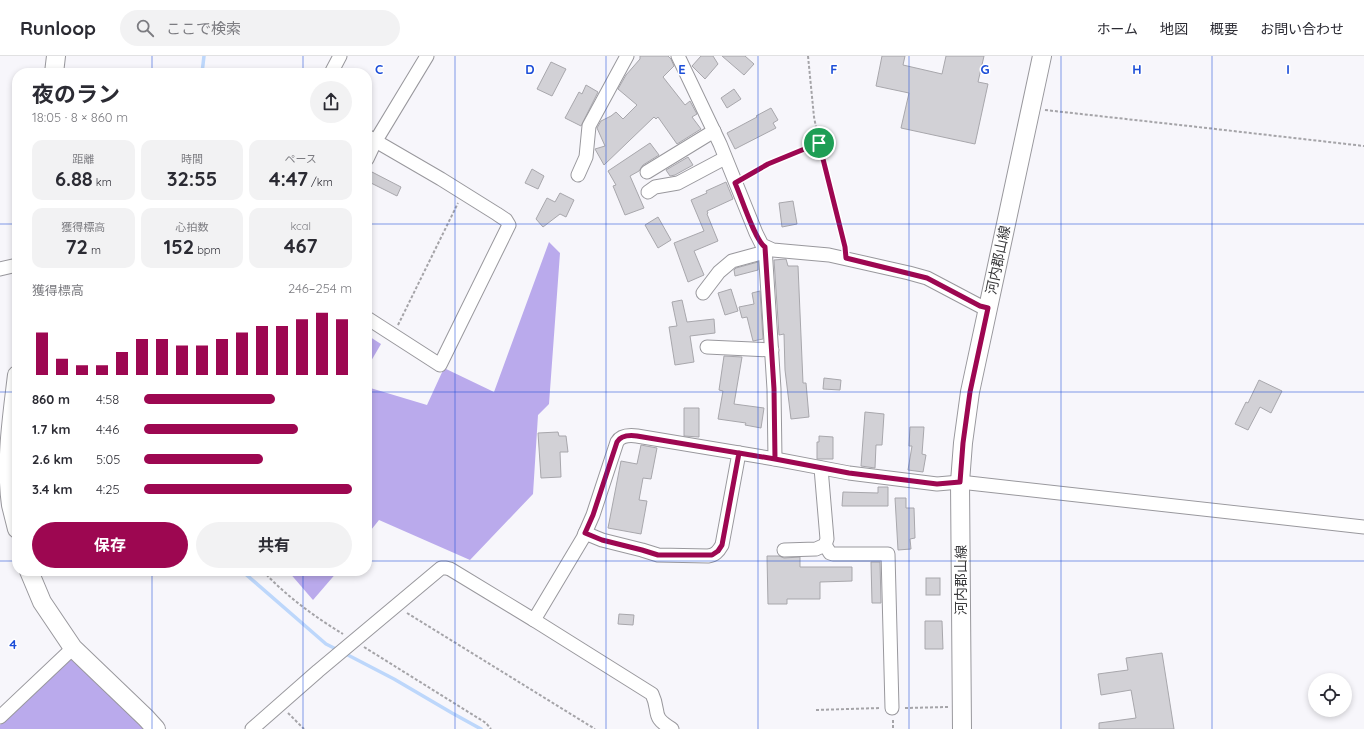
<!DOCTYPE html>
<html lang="ja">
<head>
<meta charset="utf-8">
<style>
  :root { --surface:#fff; --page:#f2f2f3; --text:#2b2b33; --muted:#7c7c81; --line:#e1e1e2; --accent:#9d0751 }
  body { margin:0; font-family:Quicksand,"Noto Sans JP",sans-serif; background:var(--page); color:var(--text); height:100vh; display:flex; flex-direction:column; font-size:15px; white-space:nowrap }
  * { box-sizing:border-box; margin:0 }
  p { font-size:13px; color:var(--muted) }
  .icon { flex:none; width:22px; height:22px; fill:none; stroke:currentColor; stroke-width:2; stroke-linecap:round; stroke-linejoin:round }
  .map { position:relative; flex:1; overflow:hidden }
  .side { position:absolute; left:12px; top:12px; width:360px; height:508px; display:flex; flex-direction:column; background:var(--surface); border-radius:16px; box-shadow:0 2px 6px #0003 }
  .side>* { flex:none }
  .fabs { position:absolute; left:1308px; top:617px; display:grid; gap:8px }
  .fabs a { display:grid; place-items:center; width:44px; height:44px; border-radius:50%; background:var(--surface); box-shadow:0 2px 6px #0003; font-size:20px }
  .pin { position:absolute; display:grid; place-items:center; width:34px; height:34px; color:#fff; margin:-17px; border:2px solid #fff; border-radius:50%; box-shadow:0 1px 4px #0007 }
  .round { display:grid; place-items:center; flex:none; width:42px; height:42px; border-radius:21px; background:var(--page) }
  .overview { display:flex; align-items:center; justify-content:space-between; height:68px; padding:0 20px }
  h1 { font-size:22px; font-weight:700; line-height:30px }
  .figures { display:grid; grid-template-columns:repeat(3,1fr); gap:6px; height:68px; padding:4px 20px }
  .figures div { display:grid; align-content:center; border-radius:10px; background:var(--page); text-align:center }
  .figures b { font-size:20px; font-weight:700 }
  .figures small { font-size:11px; font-weight:400 }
  .figures p { font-size:11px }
  .chart { height:112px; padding:8px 20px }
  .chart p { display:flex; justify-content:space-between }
  .chart svg { width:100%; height:72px; margin-top:4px; stroke:var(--accent); stroke-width:6 }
  .cta { display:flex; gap:8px; margin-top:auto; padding:8px 20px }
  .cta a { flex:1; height:46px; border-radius:24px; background:var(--accent); color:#fff; font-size:16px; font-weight:700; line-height:46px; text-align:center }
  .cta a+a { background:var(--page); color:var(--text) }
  ul { padding:0 20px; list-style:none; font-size:13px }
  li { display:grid; grid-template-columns:64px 48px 1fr; align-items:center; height:30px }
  li i { height:10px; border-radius:5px; background:var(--accent) }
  header { display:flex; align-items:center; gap:24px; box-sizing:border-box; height:56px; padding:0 20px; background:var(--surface); border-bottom:1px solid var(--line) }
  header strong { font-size:19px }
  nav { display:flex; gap:22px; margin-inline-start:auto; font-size:14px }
  .search { width:280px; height:36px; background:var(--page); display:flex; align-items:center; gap:10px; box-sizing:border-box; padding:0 14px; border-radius:22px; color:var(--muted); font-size:15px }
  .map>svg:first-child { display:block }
  .forest { fill:#baaaec }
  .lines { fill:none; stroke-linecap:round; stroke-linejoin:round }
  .stream { stroke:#bdd7fb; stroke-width:3.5 }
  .building { fill:#d2d1d6; stroke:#a8a7ac }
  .street-casing { stroke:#99989d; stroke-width:15 }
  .secondary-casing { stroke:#99989d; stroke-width:20 }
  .path { stroke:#a5a4a8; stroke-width:2; stroke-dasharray:3 2; stroke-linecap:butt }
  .street { stroke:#fff; stroke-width:13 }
  .secondary { stroke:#fff; stroke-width:18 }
  .route-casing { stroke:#fff; stroke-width:8 }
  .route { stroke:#9d0751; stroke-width:5 }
  .grid { fill:none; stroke:#1d4ed8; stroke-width:1; stroke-opacity:0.55 }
  .labels { text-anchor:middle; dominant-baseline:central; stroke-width:3; stroke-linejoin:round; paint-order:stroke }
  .street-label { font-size:14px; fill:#39393b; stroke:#fff }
  .grid-label { font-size:13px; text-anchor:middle; font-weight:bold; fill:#1d4ed8; stroke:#fff; stroke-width:3; stroke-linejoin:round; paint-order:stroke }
</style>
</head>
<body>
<header>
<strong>Runloop</strong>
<div class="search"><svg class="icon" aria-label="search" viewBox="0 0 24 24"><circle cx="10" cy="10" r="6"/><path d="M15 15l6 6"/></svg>ここで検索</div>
<nav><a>ホーム</a><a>地図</a><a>概要</a><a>お問い合わせ</a></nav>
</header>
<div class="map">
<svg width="1364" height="673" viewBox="0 0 1364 673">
  <rect width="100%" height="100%" fill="#f7f6fb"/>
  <g class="forest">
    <path d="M549,186L560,197L549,348L538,359L533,438L470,504L379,464L367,479V331L427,349L444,312L494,336Z"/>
    <path d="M367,279L381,288L367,312Z"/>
    <path d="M288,515H338L313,544Z"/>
    <path d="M71,600L146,662L144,673H0V669Z"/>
  </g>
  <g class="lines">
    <g class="stream">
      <path d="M202,17L204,0"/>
      <path d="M242,515L326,588L338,594"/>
      <path d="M344,597L394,623L452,657L481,673"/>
    </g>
  </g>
  <g class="building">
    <path d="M640,0H668L671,3L674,10L663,21L685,49L690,45L697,58L692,61L701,73L677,88L658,61L656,63L654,61L604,109L595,93L605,90L597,72L601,65L611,60L616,56L623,63L637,49L618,33L626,19L640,3Z"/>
    <path d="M701,0H713L718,8L705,23L692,10Z"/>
    <path d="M722,0H745L754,8L744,19Z"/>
    <path d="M882,0H905L903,9L942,18L946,0H984L978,26L988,28L975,88L901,72L909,37L876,30Z"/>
    <path d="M551,6L566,13L552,40L537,33Z"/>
    <path d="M586,29L598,36L581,70L565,62L579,36L582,38Z"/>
    <path d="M734,33L741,43L727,52L721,42Z"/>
    <path d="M771,52L778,64L773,67L776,72L735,93L727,77L757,61L756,60Z"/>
    <path d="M650,87L659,99L643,109L639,115L630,120L644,152L625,159L613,130L616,129L608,115Z"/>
    <path d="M688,101L693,109L675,119L670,120L666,114Z"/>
    <path d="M532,113L544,120L538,133L525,127Z"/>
    <path d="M372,116L401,131L397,140L367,125Z"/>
    <path d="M726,126L733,143L707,155L708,157L707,158L718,185L694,195L704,219L688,226L674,187L704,175L691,144L707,137L706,135Z"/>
    <path d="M560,137L574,144L566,161L560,158L543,171L536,163L547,142L555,146Z"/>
    <path d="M793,145L797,168L782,171L779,147Z"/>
    <path d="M658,161L671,184L658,192L645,169Z"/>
    <path d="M786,203L788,210H798L803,327H806L809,361L791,363L785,314L784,278L779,279L774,204Z"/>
    <path d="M758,206V214L735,220L734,214L736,212Z"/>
    <path d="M731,233L738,255L725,259L718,237Z"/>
    <path d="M760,235L763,283L753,285L747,261L742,262L739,251L754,248L752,237Z"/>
    <path d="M682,244L687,266L714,263L715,277L690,280L694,306L675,309L669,271L677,270L672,246Z"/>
    <path d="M724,300L742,301L734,348L764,352L761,372L745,369L746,367L718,363L723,335L719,334Z"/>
    <path d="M824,322L841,324L840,334L823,333Z"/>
    <path d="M1259,324L1282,335L1271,357L1260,351L1248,374L1235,368L1246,346L1248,347Z"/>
    <path d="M684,352H699V381L684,380Z"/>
    <path d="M865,356L884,358L882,389H876L875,412L861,410Z"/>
    <path d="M910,371H924L922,398L926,399L923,416L908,414L912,390H909Z"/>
    <path d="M558,376L559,380H566L568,396H560L561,421L541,422L538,377Z"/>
    <path d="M819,380L833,381V403H817V386H819Z"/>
    <path d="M641,389L657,392L651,423L643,422L639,444L647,445L641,478L608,472L621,405L637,408Z"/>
    <path d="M878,431H888V450H842L843,436L878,437Z"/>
    <path d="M895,442H906V452H914L915,482L910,483L911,493L898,494Z"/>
    <path d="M767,500H779L784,502L800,501V511H852V525L820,526V543H787V548H768Z"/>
    <path d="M871,506H880L881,547H872Z"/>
    <rect x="926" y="522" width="14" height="17"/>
    <path d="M619,558L634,559L633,569L618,568Z"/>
    <path d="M925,565H942L943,593H925Z"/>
    <path d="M1162,597L1174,673H1099V667L1136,662L1131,634L1101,639L1098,618L1128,614L1126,602Z"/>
  </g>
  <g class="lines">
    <g class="street-casing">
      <g id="street">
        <path d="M678,0L720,88L756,177L762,189L773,194L829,199L909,217L927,222L980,250L988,252"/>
        <path d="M331,17L340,0"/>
        <path d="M367,80L441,123L497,158L506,164L509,169L440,309L367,262"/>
        <path d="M367,103L375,86L427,0"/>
        <path d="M647,116L714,75"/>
        <path d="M578,119L586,101L589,70L627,0"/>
        <path d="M648,136L655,131L678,127L725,102"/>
        <path d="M765,191L774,333L775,403"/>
        <path d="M0,213L17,209"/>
        <path d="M703,237L719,216L732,205L765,196"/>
        <path d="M707,291L772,294"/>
        <path d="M585,477L602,484L642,494L658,499L708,500C715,499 718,496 722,489L739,397"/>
        <path d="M825,489L830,497L833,498H888L892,652"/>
        <path d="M784,494L816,493L825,489L827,483L821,412"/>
        <path d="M534,564L652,638C661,657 650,660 672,673"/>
        <path d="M0,661L73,592"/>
        <path d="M252,673L318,615L441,512H446L450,513L534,564L583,482L593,459L617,386C621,379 629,379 637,380L775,403L849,417L937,428L960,426L1364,471"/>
      </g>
    </g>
    <g class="secondary-casing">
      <g id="secondary">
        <path d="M54,17L56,0"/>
        <path d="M17,319C12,361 5,406 11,449C13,457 15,465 17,473"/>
        <path d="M29,515L42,546L73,592L146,662L156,673"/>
        <path d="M962,673L960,426L963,387L970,336L1042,0"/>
      </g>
    </g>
    <g class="path">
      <path d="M808,0L814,61L820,91L845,191"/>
      <path d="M1045,54L1198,71L1364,90"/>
      <path d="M746,121L768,108L819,87"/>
      <path d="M398,269L458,147"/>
      <path d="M263,515C286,540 315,561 343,578"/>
      <path d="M407,557L595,673"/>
      <path d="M364,591L486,667L491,673"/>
      <path d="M905,652L948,651"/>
      <path d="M816,654L880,652"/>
      <path d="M288,657L304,673"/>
      <path d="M893,664V673"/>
    </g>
    <use href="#street" class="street"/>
    <use href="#secondary" class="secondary"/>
  </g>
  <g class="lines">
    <g class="route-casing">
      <path id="route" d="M819,87L768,108L735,127C741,140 755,185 765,191L774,333L775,403L739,397L722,489L718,495L712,499H658L642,494L602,484L585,477L593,459L617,386C621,379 629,379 637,380L775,403L849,417L937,428L960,426L963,387L970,336L988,252L980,250L927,222L846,202L845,191L819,87"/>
    </g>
    <use href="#route" class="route"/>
  </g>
  <path class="grid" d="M152,0V17M303,0V17M455,0V673M606,0V673M758,0V673M909,0V673M1061,0V673M1212,0V673M0,168H17M367,168H1364M0,336H17M367,336H1364M0,505H17M367,505H1364M152,515V673M303,515V673"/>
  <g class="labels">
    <g class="street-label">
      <text transform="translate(998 204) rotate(-78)">河内郡山線</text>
      <text transform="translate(961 524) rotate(-90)">河内郡山線</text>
    </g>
  </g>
  <g class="grid-label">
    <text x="379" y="18">C</text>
    <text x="530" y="18">D</text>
    <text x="682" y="18">E</text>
    <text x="834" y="18">F</text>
    <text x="985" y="18">G</text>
    <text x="1137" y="18">H</text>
    <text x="1288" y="18">I</text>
    <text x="13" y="593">4</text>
  </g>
</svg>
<div class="fabs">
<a><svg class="icon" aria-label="locate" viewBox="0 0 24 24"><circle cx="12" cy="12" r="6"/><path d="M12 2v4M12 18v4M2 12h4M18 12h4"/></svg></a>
</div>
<div class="pin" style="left:819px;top:87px;background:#1e9e55"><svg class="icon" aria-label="arrive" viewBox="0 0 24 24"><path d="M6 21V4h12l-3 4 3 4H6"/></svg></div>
<section class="side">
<div class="overview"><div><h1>夜のラン</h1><p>18:05 · 8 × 860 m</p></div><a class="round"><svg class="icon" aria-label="share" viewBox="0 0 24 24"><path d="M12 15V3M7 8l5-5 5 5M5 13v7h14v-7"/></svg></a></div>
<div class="figures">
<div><p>距離</p><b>6.88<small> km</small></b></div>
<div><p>時間</p><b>32:55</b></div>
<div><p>ペース</p><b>4:47<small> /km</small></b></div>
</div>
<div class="figures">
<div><p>獲得標高</p><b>72<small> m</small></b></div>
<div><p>心拍数</p><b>152<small> bpm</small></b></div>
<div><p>kcal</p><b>467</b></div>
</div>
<div class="chart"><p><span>獲得標高</span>246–254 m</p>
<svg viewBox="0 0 160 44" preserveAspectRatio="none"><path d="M5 44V18M15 44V34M25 44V38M35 44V38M45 44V30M55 44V22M65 44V22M75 44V26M85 44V26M95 44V22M105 44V18M115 44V14M125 44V14M135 44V10M145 44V6M155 44V10"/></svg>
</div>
<ul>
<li><b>860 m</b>4:58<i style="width:63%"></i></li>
<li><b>1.7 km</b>4:46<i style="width:74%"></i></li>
<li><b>2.6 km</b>5:05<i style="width:57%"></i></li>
<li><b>3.4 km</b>4:25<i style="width:100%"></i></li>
</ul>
<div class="cta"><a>保存</a><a>共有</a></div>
</section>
</div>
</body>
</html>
